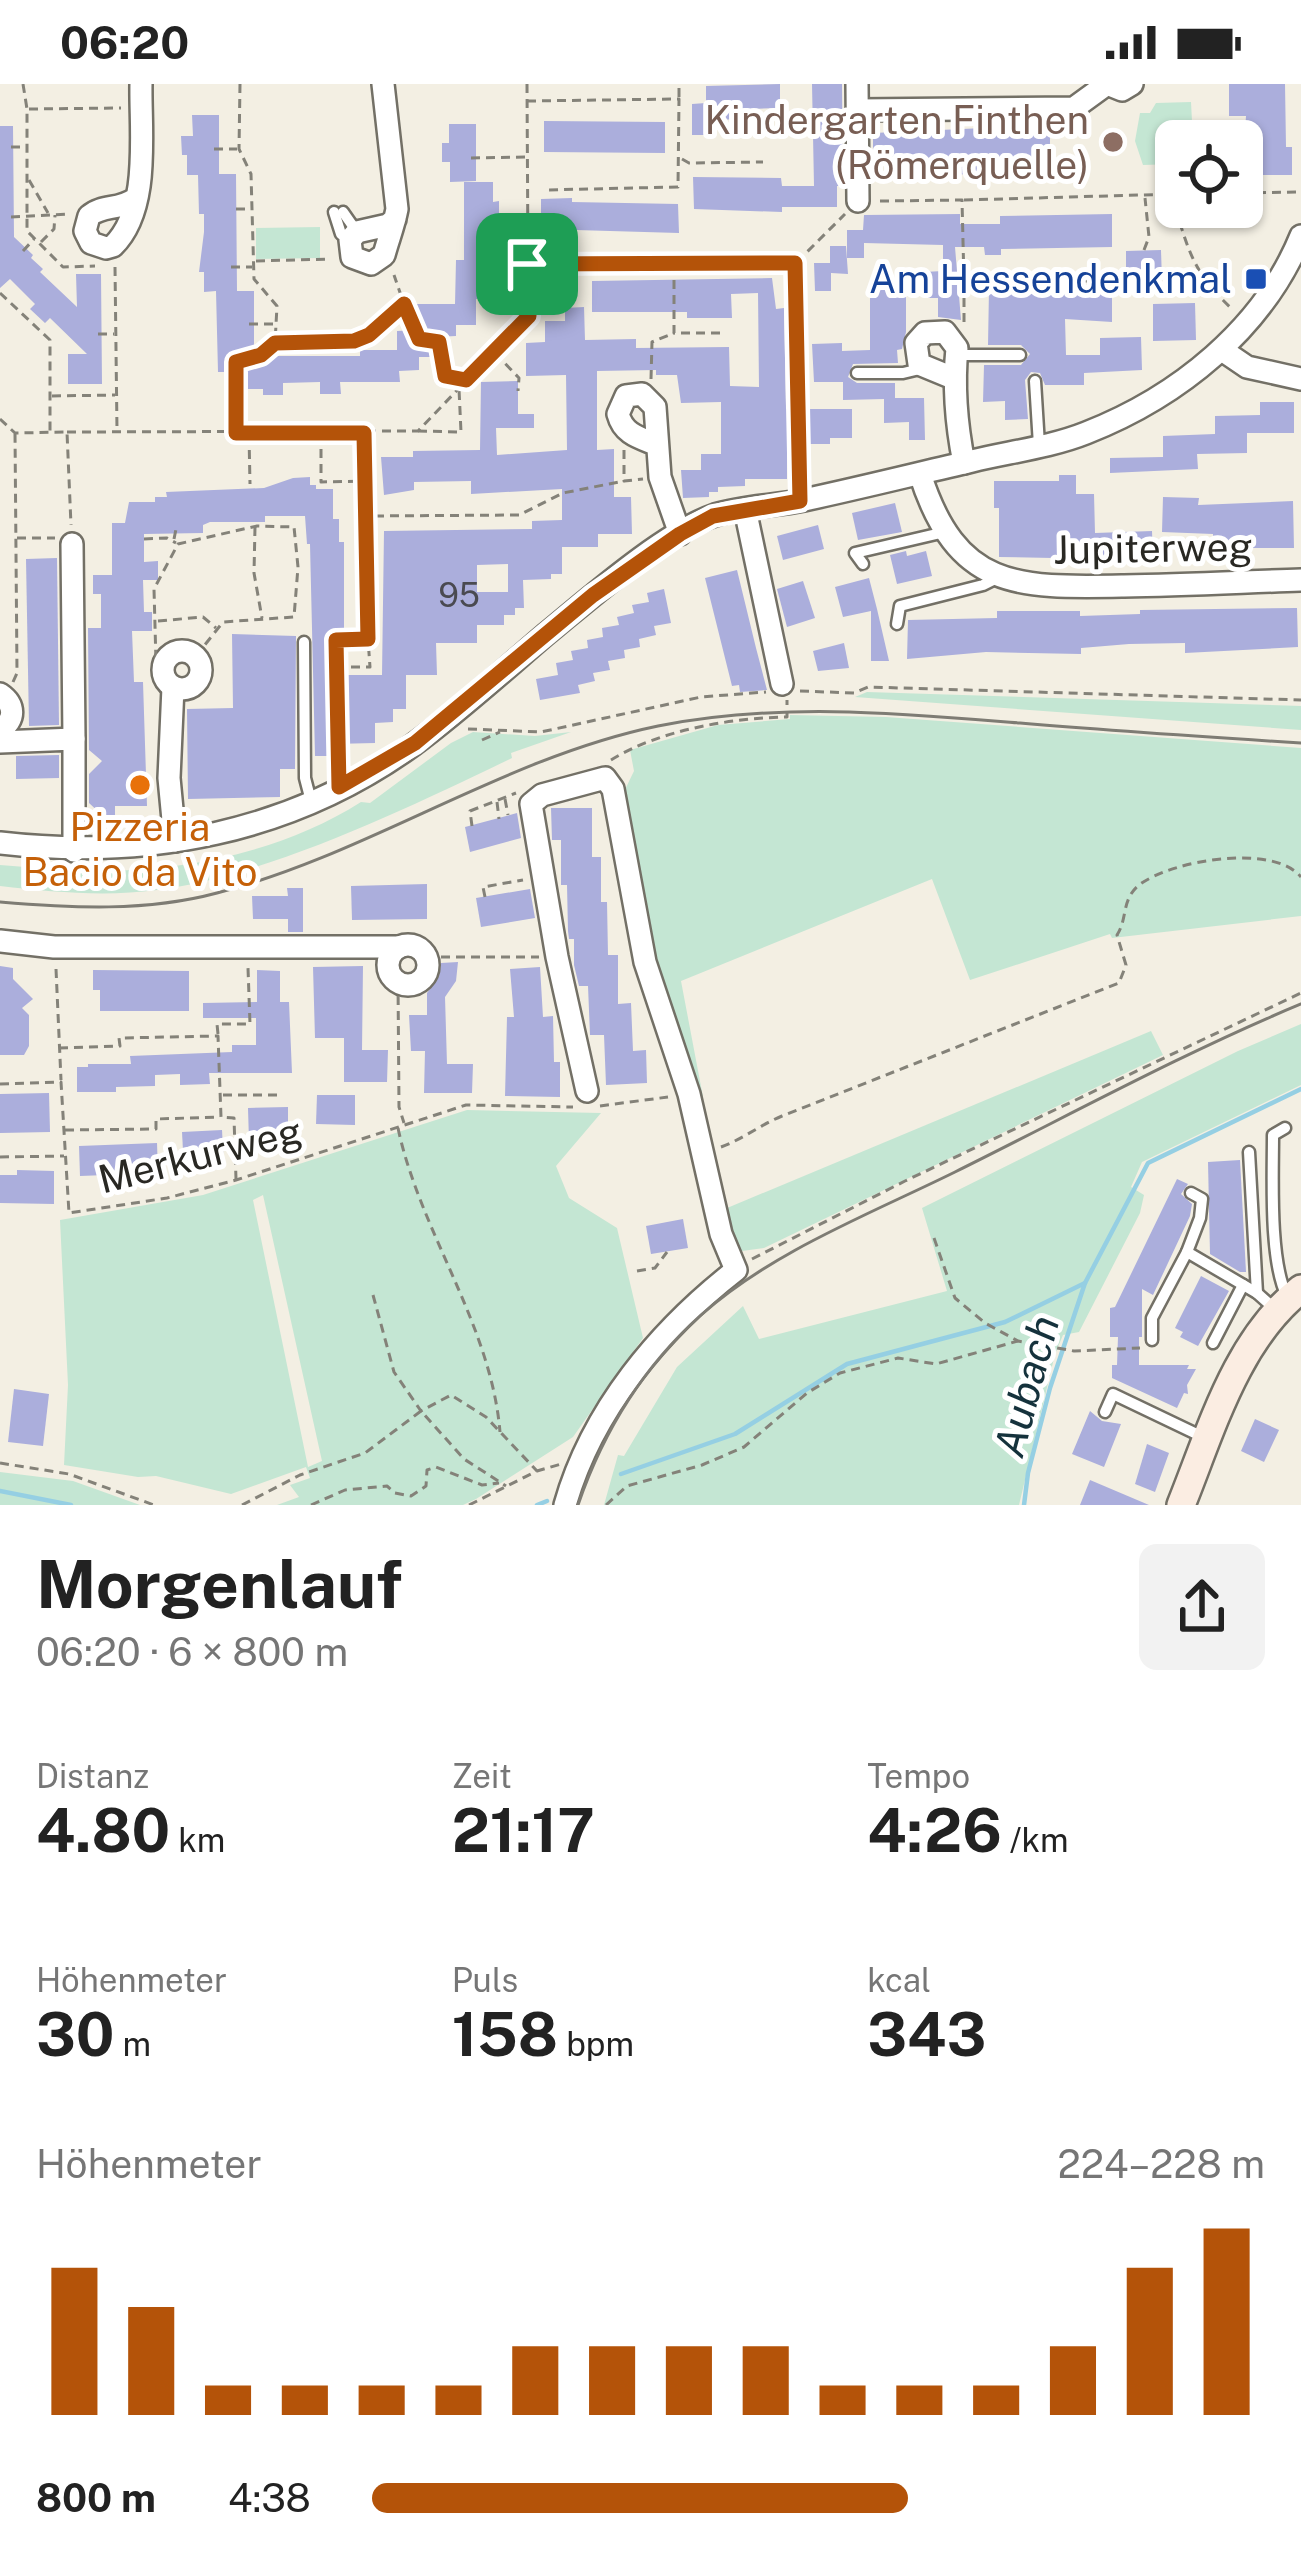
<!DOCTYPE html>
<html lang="de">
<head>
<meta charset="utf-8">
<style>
  :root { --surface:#fff; --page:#f2f2f2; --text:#222; --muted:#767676; --accent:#b45309 }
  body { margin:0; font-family:"Public Sans",sans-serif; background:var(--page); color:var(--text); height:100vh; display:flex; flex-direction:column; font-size:45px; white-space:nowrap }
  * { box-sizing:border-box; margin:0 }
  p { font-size:39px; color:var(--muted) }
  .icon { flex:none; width:66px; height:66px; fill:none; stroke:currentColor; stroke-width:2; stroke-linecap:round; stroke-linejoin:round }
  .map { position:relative; height:1421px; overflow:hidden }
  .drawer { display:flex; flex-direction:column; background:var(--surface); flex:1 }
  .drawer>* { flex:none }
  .buttons { position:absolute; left:1155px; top:36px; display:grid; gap:24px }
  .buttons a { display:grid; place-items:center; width:108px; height:108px; border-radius:18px; background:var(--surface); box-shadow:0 3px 9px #0004; font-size:60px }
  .pin { position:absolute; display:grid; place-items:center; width:102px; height:102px; color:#fff; margin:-51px; border-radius:24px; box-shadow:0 6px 18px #0006 }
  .round { display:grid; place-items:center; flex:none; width:126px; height:126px; border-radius:18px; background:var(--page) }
  .summary { display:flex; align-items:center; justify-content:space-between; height:204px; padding:0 36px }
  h1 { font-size:66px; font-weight:700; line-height:90px }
  .stats { display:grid; grid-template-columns:repeat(3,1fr); gap:18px; height:204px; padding:12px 36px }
  .stats div { display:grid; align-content:center }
  .stats b { font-size:60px; font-weight:700 }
  .stats small { font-size:33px; font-weight:400 }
  .stats p { font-size:33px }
  .chart { height:336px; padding:24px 36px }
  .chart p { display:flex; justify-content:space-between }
  .chart svg { width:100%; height:216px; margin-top:12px; stroke:var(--accent); stroke-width:6 }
  ul { padding:0 36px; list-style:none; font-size:39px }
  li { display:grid; grid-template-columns:192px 144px 1fr; align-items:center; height:90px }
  li i { height:30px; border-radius:15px; background:var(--accent) }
  .status { display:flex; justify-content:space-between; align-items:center; height:84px; padding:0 60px; background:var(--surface); direction:ltr }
  .status svg { height:33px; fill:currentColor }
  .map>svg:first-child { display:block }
  .green { fill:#c4e6d3; fill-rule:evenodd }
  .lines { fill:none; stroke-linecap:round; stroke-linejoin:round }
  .stream { stroke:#95cfe3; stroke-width:4.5 }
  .building { fill:#abaedc; fill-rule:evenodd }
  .lane-casing { stroke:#737066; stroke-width:15 }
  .street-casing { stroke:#737066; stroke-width:26 }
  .secondary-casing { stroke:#737066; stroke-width:32 }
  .path { stroke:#848279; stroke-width:3; stroke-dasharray:9 6; stroke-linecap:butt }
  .lane { stroke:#fff; stroke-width:10 }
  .street { stroke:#fff; stroke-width:21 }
  .secondary { stroke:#fbede2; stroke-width:27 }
  .tram { stroke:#7e7c74; stroke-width:3 }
  .route-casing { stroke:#fff; stroke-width:24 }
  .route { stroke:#b45309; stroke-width:15 }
  .education-dot { fill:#8d6e63; stroke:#fff; stroke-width:4.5 }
  .transit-dot { fill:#1a4fb4; stroke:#fff; stroke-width:4.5 }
  .food-dot { fill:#e8710a; stroke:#fff; stroke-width:4.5 }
  .labels { text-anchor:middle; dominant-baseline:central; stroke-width:10; stroke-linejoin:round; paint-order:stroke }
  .number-label { font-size:33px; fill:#4a4a51 }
  .education-label { font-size:39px; fill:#785e54; stroke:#fff; text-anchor:end }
  .transit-label { font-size:39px; fill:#164399; stroke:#fff; text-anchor:end }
  .street-label { font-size:39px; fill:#292823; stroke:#fff }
  .food-label { font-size:39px; fill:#c56008; stroke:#fff }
  .water-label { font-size:42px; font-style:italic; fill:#15323c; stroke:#fff }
</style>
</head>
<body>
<div class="status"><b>06:20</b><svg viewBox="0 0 49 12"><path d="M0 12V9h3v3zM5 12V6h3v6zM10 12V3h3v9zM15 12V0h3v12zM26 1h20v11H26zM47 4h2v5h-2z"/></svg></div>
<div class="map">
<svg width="1301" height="1421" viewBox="0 0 1301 1421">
  <rect width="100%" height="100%" fill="#f3efe3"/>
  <g class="green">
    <path d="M1191,18L1193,57H1176V80L1143,81L1135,57L1140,29H1150L1156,19Z"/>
    <path d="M320,143V174L256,175V144Z"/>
    <path d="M867,608L1301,622V646L855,613Z"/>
    <path d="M790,631L886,633L1301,664V832L1112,854L1110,850L970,896L932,795L681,897L703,1013L692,1004L659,910L620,716L634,687L630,666L718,641L790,635Z"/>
    <path d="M473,648L535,652L571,648L511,669L512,674C410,723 268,792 157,806C105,813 52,808 0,802V781L64,786L68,794L78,793V787C176,789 277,771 361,718L370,719L451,659Z"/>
    <path d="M1301,940V1001L1142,1078L1131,1103L1144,1111L1140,1129L1079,1248L1063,1251L1055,1270L1019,1421H604L618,1371L624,1372L677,1283L743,1222L759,1255L947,1207L922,1124L1238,967Z"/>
    <path d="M1151,947L1163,971L764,1164L742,1167L731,1157L720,1127Z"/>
    <path d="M467,1026L601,1029L556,1082L569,1114L617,1144L643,1254L573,1353L476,1415L463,1421H277L299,1413L290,1401L310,1394L306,1383L231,1410L156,1392L138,1393L64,1381L68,1301L60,1136L203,1111ZM263,1111L322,1377L308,1383L253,1116Z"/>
    <path d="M0,1388L73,1397L140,1421H0Z"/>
  </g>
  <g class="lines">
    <g class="stream">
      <path d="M621,1390L735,1350L847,1280L1005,1238L1085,1199"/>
      <path d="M0,1407L71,1421"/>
      <path d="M537,1421L547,1417"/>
      <path d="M1024,1421L1028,1389L1050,1304L1085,1199L1148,1079L1301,1005"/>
    </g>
  </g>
  <g class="building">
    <path d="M780,0V24L751,25V35L707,36V51H692V20L706,19V2Z"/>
    <path d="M812,0H842L843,102H837V123H782V128L694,125L693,93L781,94L782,102H814Z"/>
    <path d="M1229,0H1285L1286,63H1292V91H1242L1246,32H1229Z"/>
    <path d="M192,31H219V90H236L237,207H254V266H261V272H360V266H397V247L416,246V220H455L456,176H464V98H493V118L499,117V137H494L495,214L476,215V241H456V252L436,253V273H419V286L399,287L400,298H340L341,310H320V298L283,299V311H263V305H243V288H218L216,207L204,208V188H199L204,148V130H199L198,91H187V71H182L181,52H193Z"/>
    <path d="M544,37L665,38V69L544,68Z"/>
    <path d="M449,40H476V97L450,98V78H442V59H449Z"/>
    <path d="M1050,41V91L915,90V81H873V49Z"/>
    <path d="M0,42H13L14,153L33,171L31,174L43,185L40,188L77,223L76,190H101L102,300H68V270H87L50,234L45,239L30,225L35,220L10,195L0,204Z"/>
    <path d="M572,114V118L678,120L679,149L541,145V115Z"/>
    <path d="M960,130V140H1000V132L1112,130V163L1001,165V171H985L984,163H955L961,236L938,233V214H924V188L943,187V161L864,159V174H847V146H863L864,131Z"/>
    <path d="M830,162H846L848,190L831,189V207H815L814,179H830Z"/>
    <path d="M1161,166L1162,197L1126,198V167Z"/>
    <path d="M772,194L776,225L784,224L786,325H852V354H830V360H787V395H745V402L718,403V408H709V413L683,414L681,386H701V370H721V318L681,319L677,291H656V286L597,287V366L614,365V413H631L632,450H598V463H562V490H551V495L523,496L524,524H515V531H504V541H477V559H436L437,591H406V625H393V638L375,639V659L333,660V672H315L310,460H307L305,432H265V438H210L203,441V449L144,450V478L158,477V496H143L144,528H152V547H132L134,598H143L147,722H115V731H102L89,719V690L102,677L89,666L88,544H101V510H93V491H112V439H125L129,418H155V413H167L166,408L264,404L293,394L310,393V401H316V405H333V435H339V458H344V552H332V591H382L384,447L532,445V437L562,436V405L471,410V397L414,398V406L384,411L381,373H413V367L480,366L481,298L518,297V330H534V344H496L497,371L567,366L566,291L526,292V259L545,258V237H565V224L584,223L585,256L636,255V264L729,263L730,302L759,303L758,209L731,210L732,234H687V228H592V197ZM508,480V508H477V481Z"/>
    <path d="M870,203H906V248L902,265L897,266L898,279L853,280L848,293L857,299H895V314H924L925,356H909V338L884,339V315L843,316V298H814L812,260L842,259V267L870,266Z"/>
    <path d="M1028,204L1029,210L1112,205V238L1065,235L1066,271H1100V254L1141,253L1142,286L1084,289V301H1045L1040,289L1031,288L1025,296L1028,335L1005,336V317L983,318L984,281H1021L1030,270L1021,261H988L989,205Z"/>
    <path d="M1195,219L1196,256L1153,257V220Z"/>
    <path d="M1260,318H1294V349H1247V369L1197,370L1198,385L1110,389V374L1163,373V352L1215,350V332L1260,331Z"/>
    <path d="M1059,391H1076V410H1094L1095,449L1152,447L1153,476L999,473V424H994V397H1059Z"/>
    <path d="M1163,413L1199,414L1198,421L1293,417L1294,464H1213V450L1162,448Z"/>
    <path d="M895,419L902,448L858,456L852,429Z"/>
    <path d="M818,441L824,465L783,476L777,452Z"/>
    <path d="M906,467L907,472L926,467L932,492L897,500L890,471Z"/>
    <path d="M57,474L59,641L29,642L26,475Z"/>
    <path d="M737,486L756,564L767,606L740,608L739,601L732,602L705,494Z"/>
    <path d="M869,494L877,525L889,577H871V527L843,533L835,503Z"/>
    <path d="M803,497L815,534L787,543L777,505Z"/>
    <path d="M664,505L671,539L654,542L656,551L639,555L640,563L624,566L625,574L608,577L610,586L593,589L595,597L578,601L580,609L540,616L536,595L558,591L556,579L573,576L571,567L588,564L587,556L603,553L602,544L619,541L617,533L634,529L632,521L649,518L647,509Z"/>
    <path d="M1297,524L1298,563L1185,569V559L1129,560L1081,564V570L986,568L907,575L908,536L997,534V527H1080V532L1140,530V526Z"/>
    <path d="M232,550L296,552L295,685H280V713L188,715L187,625L233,624Z"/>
    <path d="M844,559L849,584L818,587L813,567Z"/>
    <path d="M59,671V694L16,695V672Z"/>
    <path d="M551,724H592V773H601V818H607L608,871H618V920L631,919L633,967L646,966L647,999L606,1001L604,951H590L588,902H579L574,881V855H569L568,847L567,801H561V756H552Z"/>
    <path d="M517,729L521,754L470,768L465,743Z"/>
    <path d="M427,800V835L352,836L351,802Z"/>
    <path d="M287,804H303V848H288V835H253L252,812H288Z"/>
    <path d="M530,805L535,834L481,843L476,814Z"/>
    <path d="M458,878L456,897L445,913L447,980H473L472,1009H424L425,967H411L409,931H427V909L439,892L441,879Z"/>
    <path d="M0,882L13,884V895L33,915L22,924L29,931V962L24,971H0Z"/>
    <path d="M363,882L362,966H388L387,998H344V954H315L313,883Z"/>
    <path d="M540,883L543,933L553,932L554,978H560V1013L505,1012L507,933H514L510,885Z"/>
    <path d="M93,886L189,887V927H100V906H93Z"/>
    <path d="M257,886L280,887V918H289L292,989H209L210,1000L180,1001V990L155,991V1002L116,1003V1008H77V983H88V980H131L130,972L232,968V961H256V934H203V919L257,918Z"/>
    <path d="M49,1009L50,1048L0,1049V1010Z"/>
    <path d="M317,1011H355V1041L316,1040Z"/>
    <path d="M288,1023V1056L249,1057L248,1024Z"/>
    <path d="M222,1046L224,1083L184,1085L182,1048Z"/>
    <path d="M157,1059L158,1089L80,1092L79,1062Z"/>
    <path d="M1240,1076L1246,1188H1240L1210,1170L1208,1078Z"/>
    <path d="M17,1086L54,1087V1120L0,1119V1091H17Z"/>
    <path d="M1177,1095L1188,1100L1181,1110L1192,1120L1190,1132L1153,1211L1142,1205V1253H1139V1281H1189L1187,1285H1196L1187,1301L1188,1310L1184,1309L1177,1324L1112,1294V1281H1117L1118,1253H1110V1224L1115,1223Z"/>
    <path d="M683,1135L688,1164L651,1170L646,1142Z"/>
    <path d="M1201,1192L1229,1207L1198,1262L1180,1253L1183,1248L1175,1244Z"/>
    <path d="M14,1305L49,1310L43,1362L8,1358Z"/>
    <path d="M1090,1327L1102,1337L1121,1340L1104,1383L1072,1370Z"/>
    <path d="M1255,1335L1279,1346L1264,1378L1241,1367Z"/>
    <path d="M1147,1360L1169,1369L1155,1408L1135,1400Z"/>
    <path d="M1090,1396L1149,1421H1080Z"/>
  </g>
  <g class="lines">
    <g class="lane-casing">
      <g id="lane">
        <path d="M334,128L341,150L350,156"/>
        <path d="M343,128L357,148"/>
        <path d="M956,271H1020"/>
        <path d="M857,289H903L924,284"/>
        <path d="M1035,297L1039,361"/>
        <path d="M863,480L855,469L945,448"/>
        <path d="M897,540L900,522L983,501L999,493"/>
        <path d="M304,558L305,694L311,717"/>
        <path d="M1285,1044L1273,1051C1273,1092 1269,1177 1287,1212"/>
        <path d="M1249,1068L1257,1209"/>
        <path d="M1187,1168L1200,1134L1202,1115L1191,1109"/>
        <path d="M1152,1256V1234L1187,1168L1257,1209L1275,1225"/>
        <path d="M1213,1259L1243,1201"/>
        <path d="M1105,1328L1113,1310L1205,1354"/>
      </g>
    </g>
    <g class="street-casing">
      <g id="street">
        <path d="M383,0L397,125C394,141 388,156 384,171L371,180L352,173L350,156L357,148L388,141L395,135"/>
        <path d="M857,0L858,117"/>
        <path d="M1107,0L1122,6L1132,0"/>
        <path d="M858,26L1074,24L1107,0"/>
        <path d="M136,114C119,127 103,120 89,132L85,147L91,159L106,164L113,162C151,125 140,48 141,0"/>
        <path d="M1222,266L1247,283L1301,295"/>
        <path d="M953,294L919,280L916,259L925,249L945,248L957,264C953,304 956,339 964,379"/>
        <path d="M655,360C637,353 623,349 618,330L626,312L642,310L655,323L660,393L680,450"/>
        <path d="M920,390C957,506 1017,504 1124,502C1183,501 1242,498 1301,496"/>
        <path d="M745,425L782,600"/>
        <path d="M72,460L74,655"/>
        <circle cx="182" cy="586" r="19"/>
        <path d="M173,603L169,694L175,757"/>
        <path d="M0,610C15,620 16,637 0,645"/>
        <path d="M0,658L74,655V767"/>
        <path d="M0,759C147,776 291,749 413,661C458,628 502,588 545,551C589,515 663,449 715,431C743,422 775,422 804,416C860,404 916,390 972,377C1009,368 1051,363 1086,349C1178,313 1263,245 1301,152"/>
        <path d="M0,857L54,863H399"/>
        <circle cx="408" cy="881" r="20"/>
        <path d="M565,1421C592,1326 659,1246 736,1186L721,1150L689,1010L645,878L613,705L605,694L542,711L531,720L557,873L587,1007"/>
      </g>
    </g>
    <g class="secondary-casing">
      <path id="secondary" d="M1181,1421C1211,1347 1236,1256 1301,1205"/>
    </g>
    <g class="path">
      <path d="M23,0L27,25V147L63,183L95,182"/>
      <path d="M240,0L239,65L251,90L254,195L277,222L275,259L354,257L369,251L404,220L394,191"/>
      <path d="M527,0L528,180L579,179"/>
      <path d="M679,13V0"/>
      <path d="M527,17L679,15L678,103L544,106"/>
      <path d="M29,25L121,24"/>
      <path d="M11,63H25"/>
      <path d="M214,65H237"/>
      <path d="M471,74L525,73"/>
      <path d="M682,75L689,79L763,78"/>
      <path d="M29,96L48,129"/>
      <path d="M1242,109L1301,108"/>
      <path d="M1170,110C1189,162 1188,184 1232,225"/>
      <path d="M964,116L1176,110"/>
      <path d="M880,117L962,116L964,198L1102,197"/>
      <path d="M236,125H251"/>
      <path d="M11,133L70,130"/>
      <path d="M499,133H526"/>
      <path d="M41,158L54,145L55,131"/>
      <path d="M1144,166L1149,153L1145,114"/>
      <path d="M23,167L34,155"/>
      <path d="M256,177L330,175"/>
      <path d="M797,178L845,130"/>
      <path d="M528,181L529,232"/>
      <path d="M674,181V249H722"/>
      <path d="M115,183L117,347"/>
      <path d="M231,183H252"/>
      <path d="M492,192H526"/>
      <path d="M964,199V238"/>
      <path d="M0,209L50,256V347"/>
      <path d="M405,222L419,255L439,258L445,293L462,295"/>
      <path d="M249,240H274"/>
      <path d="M98,250H114"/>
      <path d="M495,269L519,294L518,307"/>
      <path d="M651,295L652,258L674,249"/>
      <path d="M52,312L115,311"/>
      <path d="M0,335L15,349L67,348L71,441"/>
      <path d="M236,347V278L261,271L275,259"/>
      <path d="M418,347L461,348L459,305"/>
      <path d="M67,348L418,347L579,179H795L798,398"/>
      <path d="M321,350V398L365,397"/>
      <path d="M249,351L250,400"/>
      <path d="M364,352L365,432L519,431L563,409L624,397"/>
      <path d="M624,366V397L643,395"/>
      <path d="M365,432L368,553"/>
      <path d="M255,443L254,489L262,534"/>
      <path d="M17,454H55"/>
      <path d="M144,455L167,454L176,459"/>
      <path d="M174,455L176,445"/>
      <path d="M158,537L203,533L216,544"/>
      <path d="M336,583H370L368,555L336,556L338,683"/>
      <path d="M162,588L156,578L154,505L178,460L257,442L294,443L298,483L294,533L223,538L196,572"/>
      <path d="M13,598L17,589L15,349"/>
      <path d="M800,607L854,609L868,603L1301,616"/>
      <path d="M468,645L541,648L701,613L766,608"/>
      <path d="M482,656L500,648"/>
      <path d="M611,676C659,646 731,634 787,633V616"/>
      <path d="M505,715L508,731"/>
      <path d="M497,718L499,735"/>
      <path d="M472,742L470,727L516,709"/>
      <path d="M485,813L483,803L523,796"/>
      <path d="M426,873H539"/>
      <path d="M56,885L61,996"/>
      <path d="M398,897L399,1023L404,1039"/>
      <path d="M218,950L217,940H250L248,884"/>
      <path d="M59,964L120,962L119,954L218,952L221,1033L234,1034L236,1095"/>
      <path d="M0,1000L61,998L69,1129L167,1114L236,1096L466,1021L573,1023"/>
      <path d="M223,1011H282"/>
      <path d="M600,1022L668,1013"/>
      <path d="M398,1044C420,1148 491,1240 500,1348"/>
      <path d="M65,1046L156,1045V1035L220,1033"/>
      <path d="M721,1063C743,1055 760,1041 782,1032L1119,899L1126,881L1117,851C1128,834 1121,816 1139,801C1172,776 1273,759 1301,793"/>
      <path d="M0,1073L64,1072"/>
      <path d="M934,1154L955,1214L985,1239L1018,1257L1074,1267L1140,1264"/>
      <path d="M752,1175L905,1097L1301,909"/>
      <path d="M637,1187L655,1184L667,1168"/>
      <path d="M373,1211L394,1288L421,1327L451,1311L486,1333L537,1387"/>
      <path d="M0,1379L69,1390L154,1421"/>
      <path d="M242,1421L300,1391L365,1369L421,1327L464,1375L506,1402"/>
      <path d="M311,1421L345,1406L387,1402L395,1409L411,1412L426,1402L427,1386L436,1383L482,1401L499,1399"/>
      <path d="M469,1421L537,1387L561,1380"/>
      <path d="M606,1421L627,1402L702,1381L744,1363L807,1309L840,1289L898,1274L936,1280L1018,1257"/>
    </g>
    <use href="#lane" class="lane"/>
    <use href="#street" class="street"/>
    <use href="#secondary" class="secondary"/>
    <g class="tram">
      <path d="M0,818C72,824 146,828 217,809C369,770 503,674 658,642C778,618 899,629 1020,639C1114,647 1207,653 1301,659"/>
      <path d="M578,1421C603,1348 643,1283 701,1231C773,1167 870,1130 955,1088C1070,1031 1183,969 1301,920"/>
    </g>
  </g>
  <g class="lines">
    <g class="route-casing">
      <path id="route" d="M795,179L800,417L713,432L680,450L593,511L415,659L339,703L336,556L368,555L364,349H236V278L261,271L275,259L354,257L369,251L404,220L419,255L439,258L445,292L466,296L529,232L527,180Z"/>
    </g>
    <use href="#route" class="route"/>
  </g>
  <circle class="education-dot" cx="1113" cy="58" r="12"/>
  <rect class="transit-dot" x="1244" y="183" width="24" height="24" rx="6"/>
  <circle class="food-dot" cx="140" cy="701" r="12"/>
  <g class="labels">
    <g class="number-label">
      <text x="459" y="511">95</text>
    </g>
    <g class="education-label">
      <text x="1089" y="36">Kindergarten Finthen<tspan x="1089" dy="45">(Römerquelle)</tspan></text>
    </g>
    <g class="transit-label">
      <text x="1232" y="195">Am Hessendenkmal</text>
    </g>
    <g class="street-label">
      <text transform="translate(1153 464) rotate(-1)">Jupiterweg</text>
      <text transform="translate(200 1071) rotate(-14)">Merkurweg</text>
    </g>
    <g class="food-label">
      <text x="140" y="743">Pizzeria<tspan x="140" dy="45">Bacio da Vito</tspan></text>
    </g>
    <g class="water-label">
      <text transform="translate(1026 1302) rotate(-75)">Aubach</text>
    </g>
  </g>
</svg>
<div class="buttons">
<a><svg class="icon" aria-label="locate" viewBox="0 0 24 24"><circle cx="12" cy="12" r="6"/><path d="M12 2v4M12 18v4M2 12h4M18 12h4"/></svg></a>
</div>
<div class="pin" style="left:527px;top:180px;background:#1e9e55"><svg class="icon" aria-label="arrive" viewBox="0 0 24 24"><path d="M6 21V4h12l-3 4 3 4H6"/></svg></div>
</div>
<section class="drawer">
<div class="summary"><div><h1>Morgenlauf</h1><p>06:20 · 6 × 800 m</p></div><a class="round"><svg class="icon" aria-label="share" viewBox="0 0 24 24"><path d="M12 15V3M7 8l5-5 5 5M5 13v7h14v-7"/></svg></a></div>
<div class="stats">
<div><p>Distanz</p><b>4.80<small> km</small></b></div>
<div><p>Zeit</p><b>21:17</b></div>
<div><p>Tempo</p><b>4:26<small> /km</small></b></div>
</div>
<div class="stats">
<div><p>Höhenmeter</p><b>30<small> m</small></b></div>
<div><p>Puls</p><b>158<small> bpm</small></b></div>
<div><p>kcal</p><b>343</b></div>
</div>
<div class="chart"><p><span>Höhenmeter</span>224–228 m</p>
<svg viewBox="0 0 160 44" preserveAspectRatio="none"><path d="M5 44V14M15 44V22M25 44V38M35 44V38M45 44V38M55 44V38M65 44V30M75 44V30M85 44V30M95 44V30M105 44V38M115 44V38M125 44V38M135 44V30M145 44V14M155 44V6"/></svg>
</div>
<ul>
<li><b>800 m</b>4:38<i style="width:60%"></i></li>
</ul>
</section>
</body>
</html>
